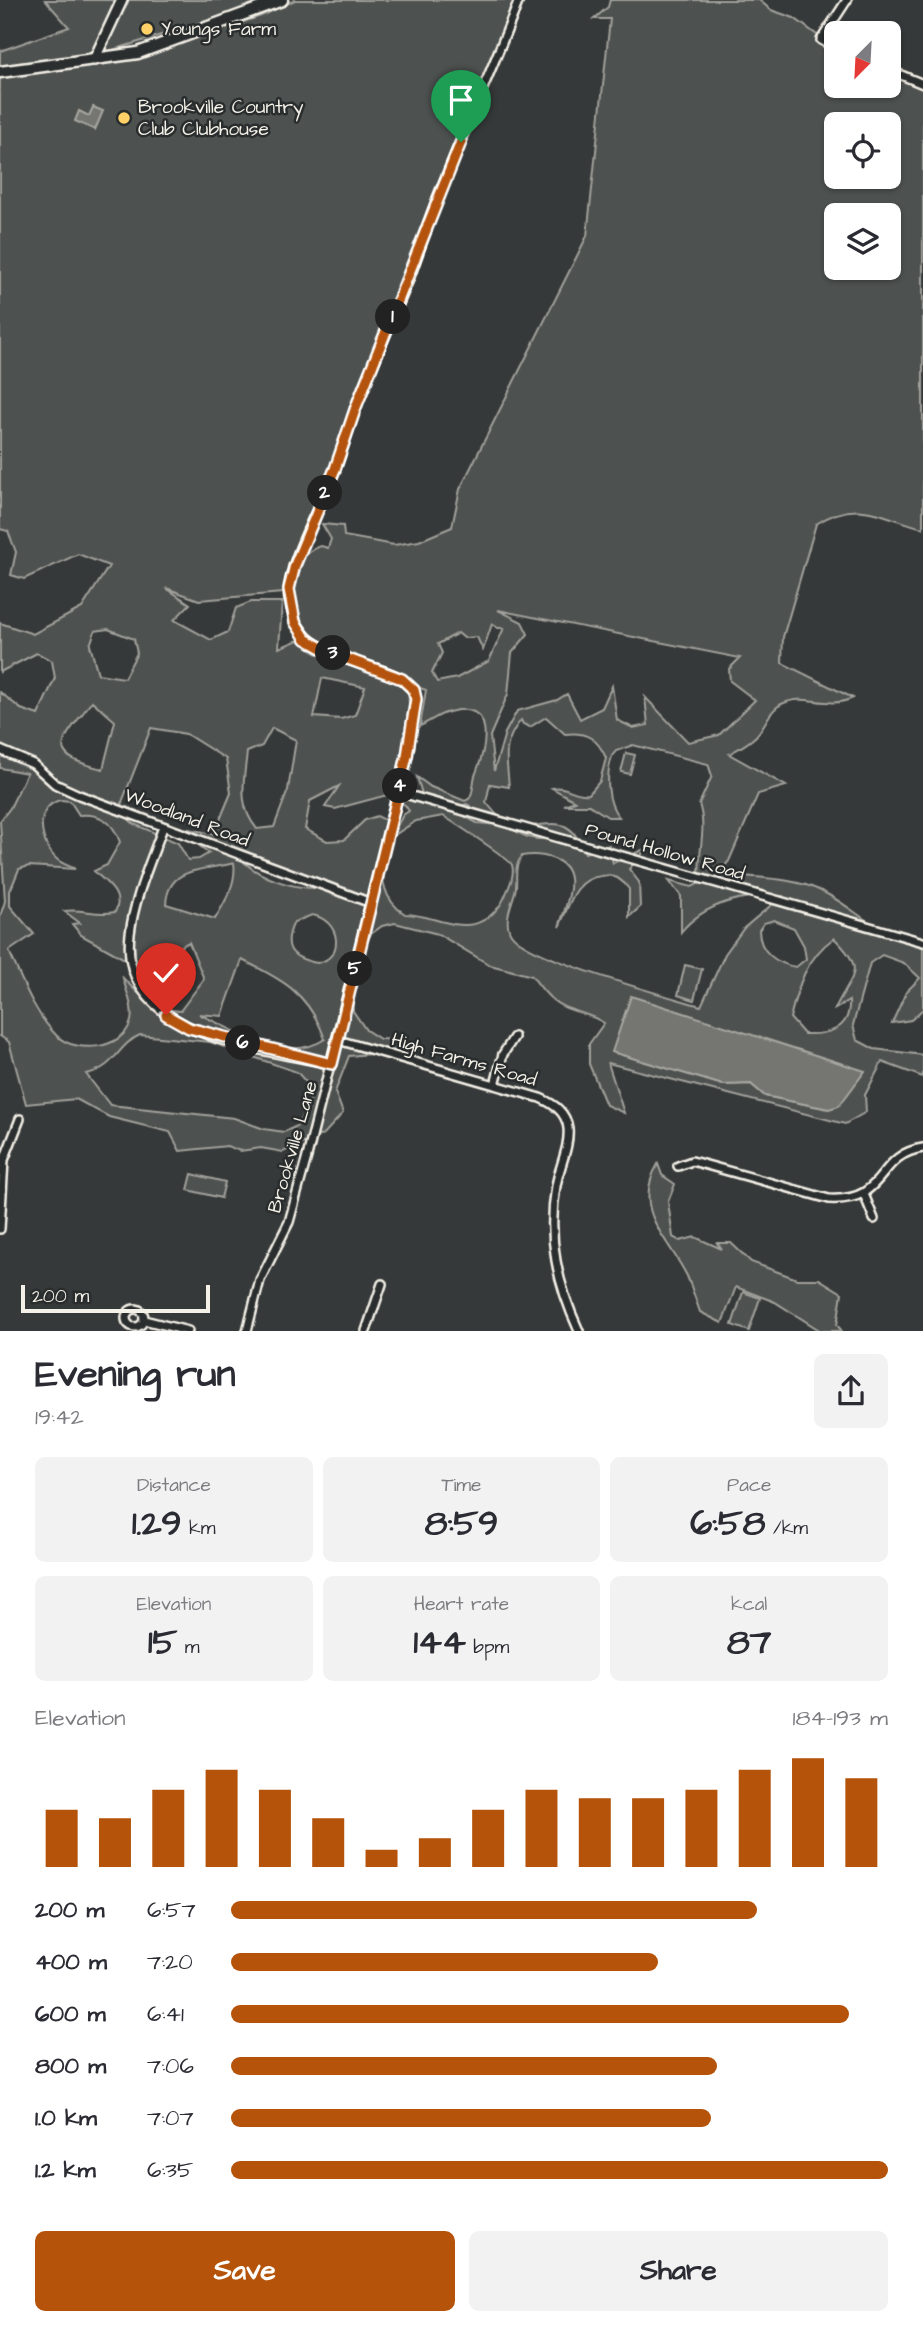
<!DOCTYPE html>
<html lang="en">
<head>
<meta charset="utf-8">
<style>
  :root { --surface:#fff; --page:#f2f2f3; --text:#2b2b33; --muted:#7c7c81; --accent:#b45309 }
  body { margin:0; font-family:"Architects Daughter",sans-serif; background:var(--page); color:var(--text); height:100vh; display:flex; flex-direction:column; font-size:26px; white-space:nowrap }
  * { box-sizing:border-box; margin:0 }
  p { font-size:23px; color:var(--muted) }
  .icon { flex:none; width:38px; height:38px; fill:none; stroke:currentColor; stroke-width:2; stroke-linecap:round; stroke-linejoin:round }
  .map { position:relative; height:1331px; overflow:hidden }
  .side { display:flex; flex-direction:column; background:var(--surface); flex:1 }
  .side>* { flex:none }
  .needle { width:46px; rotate:204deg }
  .controls { position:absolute; left:824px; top:21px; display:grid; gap:14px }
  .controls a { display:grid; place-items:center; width:77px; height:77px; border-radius:10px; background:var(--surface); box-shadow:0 2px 5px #0004; font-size:35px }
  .scale { position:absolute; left:21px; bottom:18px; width:189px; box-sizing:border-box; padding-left:7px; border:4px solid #f4f1e8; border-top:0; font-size:19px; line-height:24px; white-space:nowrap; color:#f4f1e8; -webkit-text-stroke:5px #2a2d2e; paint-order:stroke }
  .pin { position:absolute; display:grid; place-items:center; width:60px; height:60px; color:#fff; margin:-72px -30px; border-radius:50% 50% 50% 0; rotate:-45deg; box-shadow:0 0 7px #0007 }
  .pin .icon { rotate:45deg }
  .km { position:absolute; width:35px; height:35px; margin:-18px; border-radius:50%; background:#222; color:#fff; font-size:19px; line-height:35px; text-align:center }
  .round { display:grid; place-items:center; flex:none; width:74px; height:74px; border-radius:10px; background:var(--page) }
  .head { display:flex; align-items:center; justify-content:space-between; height:119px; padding:0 35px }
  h1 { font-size:38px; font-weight:800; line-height:52px }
  .metrics { display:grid; grid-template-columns:repeat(3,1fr); gap:10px; height:119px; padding:7px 35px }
  .metrics div { display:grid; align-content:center; border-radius:10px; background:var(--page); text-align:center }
  .metrics b { font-size:35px; font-weight:800 }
  .metrics small { font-size:19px; font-weight:400 }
  .metrics p { font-size:19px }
  .chart { height:196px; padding:14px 35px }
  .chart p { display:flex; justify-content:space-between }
  .chart svg { width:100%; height:126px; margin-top:7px; stroke:var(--accent); stroke-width:6 }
  .button { display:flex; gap:14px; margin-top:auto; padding:14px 35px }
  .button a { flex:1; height:80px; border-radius:10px; background:var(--accent); color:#fff; font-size:28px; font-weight:800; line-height:80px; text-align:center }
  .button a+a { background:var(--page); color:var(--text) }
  ul { padding:0 35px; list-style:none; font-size:23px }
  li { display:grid; grid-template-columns:112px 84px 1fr; align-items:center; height:52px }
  li i { height:18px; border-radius:9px; background:var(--accent) }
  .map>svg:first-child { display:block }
  .green { fill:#4e514f; stroke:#a1a19c; stroke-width:2; fill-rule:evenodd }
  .water { fill:#757572; stroke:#a8a7a1; stroke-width:2 }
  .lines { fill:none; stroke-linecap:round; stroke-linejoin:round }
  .minor-casing { stroke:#f4f1e8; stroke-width:12 }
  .tertiary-casing { stroke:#f4f1e8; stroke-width:14 }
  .secondary-casing { stroke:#f4f1e8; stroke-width:15 }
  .minor { stroke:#2a2d2e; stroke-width:7 }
  .tertiary { stroke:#2a2d2e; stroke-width:9 }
  .secondary { stroke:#2a2d2e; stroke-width:10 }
  .route-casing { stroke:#fff; stroke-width:14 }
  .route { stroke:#b45309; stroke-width:9 }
  .poi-dot { fill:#ffd166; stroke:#2a2d2e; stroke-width:2.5 }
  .labels { text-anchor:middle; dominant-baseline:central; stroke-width:5; stroke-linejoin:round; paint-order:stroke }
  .poi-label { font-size:19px; fill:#f4f1e8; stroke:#2a2d2e; text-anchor:start }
  .street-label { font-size:19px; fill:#f4f1e8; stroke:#2a2d2e }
</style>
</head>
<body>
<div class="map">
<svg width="923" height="1331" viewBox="0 0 923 1331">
  <rect width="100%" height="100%" fill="#363939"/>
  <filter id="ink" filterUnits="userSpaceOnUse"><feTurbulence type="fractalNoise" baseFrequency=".0143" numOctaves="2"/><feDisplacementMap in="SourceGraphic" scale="14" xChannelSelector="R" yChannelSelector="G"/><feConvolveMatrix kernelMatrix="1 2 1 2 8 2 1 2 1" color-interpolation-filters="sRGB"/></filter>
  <g filter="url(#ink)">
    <g class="green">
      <path d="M45,0H120L92,58L0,69V51L69,27Z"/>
      <path d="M128,0H267L258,5L103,53Z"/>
      <path d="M295,0H514L283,593L199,600L166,588L190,604L174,620L211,640L228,632L236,608L251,602H282L279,648L306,637C302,625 294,613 291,601C287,578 299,552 321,546L328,548L331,539L322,524L343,526L344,536L394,545L419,541L452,527L460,489L587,236L610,19H594L608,7L610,0H759L771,10L794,18L836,49V86H889V71L923,85V528C881,517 858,497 816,524L783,637L782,663L853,698C827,710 806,693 784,703C770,708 766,725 756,736C749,743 738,749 729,754L786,786L758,794L729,861L719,873C752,879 788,876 819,890C852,904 885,945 923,941V1009L911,1020L892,1023L906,992L920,978L904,963L882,955L870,963L853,1025L857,1040L874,1049L923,1055V1077L882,1062L865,1095L866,1112L845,1124L608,1063L624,1113L606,1105L589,1064V1044L604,1023C592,1015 582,1014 569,1009C551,1003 542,989 532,976L490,965L438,934L395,923L382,926L371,934L349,969L353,1011L366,1030L380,1039L398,1040L424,1049L349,1056L335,1092L343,1113L324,1134L283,1152L261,1148L240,1151L227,1146L180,1151L170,1132L109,1117L76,1099L26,1104L9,1042L0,1036V917L5,901L0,821L10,808L27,773L0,768V692L21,709L38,715L55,678L52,661L37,653L0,672V623L33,634L82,608L109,566L78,554L24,579L11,575L16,552L8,531L0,529V74L136,58L261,16ZM836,124H889V177H836ZM836,215H889V268H836ZM498,610L740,658L729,669L730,681L755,700L719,735L688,742L645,697L648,725L633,728L617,720L612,686L602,708L580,719L567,694L557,700L517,711L505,733L494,771L490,736L508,694L512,653L528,634L522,622ZM492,624L498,628H504L489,661L457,678L437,682L432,673L442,653L438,644L458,633L464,638L477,637L483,650ZM108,629L134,639L137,653L124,678L98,674L90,645L95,631ZM310,648L332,649L361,666L316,653ZM322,678L365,687L355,715L341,719L314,717ZM401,682L426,690L420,726C429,722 439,714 449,712C497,699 486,748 476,773C472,782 475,790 469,799L465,801L431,787L417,777L422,794L410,799L395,791L410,718L408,689ZM92,701L115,721L103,769C41,755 63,741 92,701ZM546,717L565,734C586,731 598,739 606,758L600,781L589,794C574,796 567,785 552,788L575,801L564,805H589L608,817H619C606,802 606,775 612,756L616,751L633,745L708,764L712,776L699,804C708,831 696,855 700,883L692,887L669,881L681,896V932C704,903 747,893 782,896L744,928L725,954L701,1006C667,996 526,958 511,934C502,919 514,901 516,887C517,875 514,866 522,856C533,854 544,855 554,859C583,870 566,905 559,927C570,905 574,879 601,876C615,874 621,879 629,889V917L640,907L639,882L629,869L647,848L613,863L609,845L585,853C572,824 565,821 533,826L548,838C523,844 500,820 486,802L490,784L509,787C507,759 501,745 521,720L523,724L530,727ZM151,728L186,734L226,759L231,793L214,834L173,826L209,853L199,859L188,860L178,843L134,824L125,816L122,802ZM272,728L296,740L288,790L274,827L257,829C237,805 244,782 247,752L262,746ZM339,786L325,807L335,809L387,795L405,805L409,811L403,815L397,826L377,816L365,820L344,840L327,841L305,829L310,801ZM61,800L70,801L79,815C101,813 113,822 120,842L107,865L94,871C105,882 125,894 115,912C95,916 83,908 64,911L80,923L72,924L81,935L141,968L189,942L204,979L180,1011C154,1010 140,996 123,978C126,991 134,1007 131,1021C123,1050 76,1054 57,1036C34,1013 22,980 9,951L34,934L10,906V891L19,869L29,866L75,869C70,866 63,864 59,861C40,847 32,806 61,800ZM467,804L499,825L477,823L453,810ZM443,816C453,822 510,859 512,865C515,875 509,887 505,896C500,909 487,921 474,924C453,929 427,914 405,914C379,898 382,871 381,844L416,821ZM271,862L302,876L314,888C292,888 262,878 245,863ZM234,863C237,883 225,902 215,919L166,904C168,865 206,871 234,863ZM312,915C341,920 345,958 317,963C290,958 282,947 294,922ZM774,920L794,928L804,946L806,959L796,967C777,964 759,952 759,930L764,923ZM834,938C869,972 850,975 835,1009L849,1001C851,1030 828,1035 804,1034L790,1018C798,986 806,958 834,938ZM242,960C284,980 309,994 325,1039C285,1065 236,1031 199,1014L222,1016ZM631,996L829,1109L765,1096L751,1084L723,1085L613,1052ZM140,1035L210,1042L297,1072L307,1083L310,1101L297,1126L284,1132L264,1129L234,1118L110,1105L86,1074C116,1068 117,1045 140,1035Z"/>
      <path d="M626,753L635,755L630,774L621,772Z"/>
      <path d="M685,965L702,969L694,1000L678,995Z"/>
      <path d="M658,1164L662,1175L675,1184L668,1202L673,1237L680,1241L695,1237L722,1249L717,1243H731L751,1262L797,1279H819L842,1293L837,1325L842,1331H821L775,1302L736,1287L722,1323L700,1312C696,1301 692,1288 687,1276C667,1236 631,1210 658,1164Z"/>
      <path d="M192,1174L225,1182L221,1198L188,1190Z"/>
      <path d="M743,1292L760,1298L749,1331L732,1325Z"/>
    </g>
    <g class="water">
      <path d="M93,107L103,111L95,130L75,121L79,111L89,116Z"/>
      <path d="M631,996L865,1071L839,1106L829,1109L765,1096L751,1084L723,1085L612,1052Z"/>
    </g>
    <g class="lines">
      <g class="minor-casing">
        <g id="minor">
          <path d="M836,48L821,40L847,0"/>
          <path d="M889,70L923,84"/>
          <path d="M0,750L33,764L55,784L79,795L371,903"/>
          <path d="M398,792L923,942"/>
          <path d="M163,827C151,861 134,898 130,934C118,1036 260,1049 332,1064"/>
          <path d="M338,1040L540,1098C554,1104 566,1112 568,1128C570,1147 559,1167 556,1186C547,1238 557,1283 579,1331"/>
          <path d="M495,1085L503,1054L514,1037"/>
          <path d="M678,1166L692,1161L829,1199C889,1202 874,1155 923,1148"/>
          <path d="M864,1194L874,1219"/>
          <path d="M0,1229L4,1160L20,1119"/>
          <circle cx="135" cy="1318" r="9"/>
          <path d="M144,1320L188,1331"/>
          <path d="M247,1331L260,1280L289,1222L307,1157L407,756L416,700C407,651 301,680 289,599C284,567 323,502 335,470C343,448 349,426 357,404C373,361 393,320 410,277C420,250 427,223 438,196C464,130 494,66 519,0"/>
          <path d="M366,1331L382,1284"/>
        </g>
      </g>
      <g class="tertiary-casing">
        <path id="tertiary" d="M94,60L122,0"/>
      </g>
      <g class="secondary-casing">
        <path id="secondary" d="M0,72L138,53L282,0"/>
      </g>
      <use href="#minor" class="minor"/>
      <use href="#tertiary" class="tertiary"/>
      <use href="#secondary" class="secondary"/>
    </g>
  </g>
  <g class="lines" filter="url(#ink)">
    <g class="route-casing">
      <path id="route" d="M166,1015L189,1028L332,1064L407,756L416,699L414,690L402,679L329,652L306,639L295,622L289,589L295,565L335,469L356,407L461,142"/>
    </g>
    <use href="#route" class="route"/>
  </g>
  <g class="poi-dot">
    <circle cx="147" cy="29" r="7"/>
    <circle cx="124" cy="118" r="7"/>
  </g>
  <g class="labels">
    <g class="poi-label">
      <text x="161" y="29">Youngs Farm</text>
      <text x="138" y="107">Brookville Country<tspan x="138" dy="22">Club Clubhouse</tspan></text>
    </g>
    <g class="street-label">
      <text transform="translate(187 818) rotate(21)">Woodland Road</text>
      <text transform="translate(665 852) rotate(16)">Pound Hollow Road</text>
      <text transform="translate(464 1060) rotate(16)">High Farms Road</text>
      <text transform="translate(293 1147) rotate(-74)">Brookville Lane</text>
    </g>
  </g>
</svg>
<div class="controls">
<a><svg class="needle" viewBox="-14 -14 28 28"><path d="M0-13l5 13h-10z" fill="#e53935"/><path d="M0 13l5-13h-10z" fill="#7c7c81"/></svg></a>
<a><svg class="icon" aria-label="locate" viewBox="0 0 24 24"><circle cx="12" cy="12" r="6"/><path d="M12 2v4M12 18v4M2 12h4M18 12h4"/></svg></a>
<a><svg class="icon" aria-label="layers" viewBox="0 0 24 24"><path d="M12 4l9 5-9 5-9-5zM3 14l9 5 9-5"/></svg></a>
</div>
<div class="scale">200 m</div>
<div class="pin" style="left:461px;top:142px;background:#1e9e55"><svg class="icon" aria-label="arrive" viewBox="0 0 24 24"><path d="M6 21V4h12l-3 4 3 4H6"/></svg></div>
<div class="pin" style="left:166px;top:1015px;background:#d93025"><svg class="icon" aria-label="check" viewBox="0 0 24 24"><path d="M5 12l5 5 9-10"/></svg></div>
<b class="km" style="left:393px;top:317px">1</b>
<b class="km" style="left:325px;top:493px">2</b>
<b class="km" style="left:333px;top:653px">3</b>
<b class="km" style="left:400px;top:786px">4</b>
<b class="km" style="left:355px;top:969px">5</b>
<b class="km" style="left:243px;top:1043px">6</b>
</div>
<section class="side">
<div class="head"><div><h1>Evening run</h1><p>19:42</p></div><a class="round"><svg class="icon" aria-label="share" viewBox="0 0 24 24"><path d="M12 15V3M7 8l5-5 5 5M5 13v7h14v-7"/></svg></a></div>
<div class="metrics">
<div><p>Distance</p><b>1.29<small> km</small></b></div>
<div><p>Time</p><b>8:59</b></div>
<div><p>Pace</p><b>6:58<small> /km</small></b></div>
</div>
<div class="metrics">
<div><p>Elevation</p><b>15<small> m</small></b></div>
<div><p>Heart rate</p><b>144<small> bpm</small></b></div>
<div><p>kcal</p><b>87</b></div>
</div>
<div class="chart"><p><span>Elevation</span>184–193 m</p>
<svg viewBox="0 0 160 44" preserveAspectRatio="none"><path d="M5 44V24M15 44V27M25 44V17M35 44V10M45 44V17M55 44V27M65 44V38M75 44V34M85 44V24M95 44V17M105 44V20M115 44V20M125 44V17M135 44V10M145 44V6M155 44V13"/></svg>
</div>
<ul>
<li><b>200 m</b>6:57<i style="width:80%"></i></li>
<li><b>400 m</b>7:20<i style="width:65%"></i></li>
<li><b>600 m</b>6:41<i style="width:94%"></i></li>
<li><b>800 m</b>7:06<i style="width:74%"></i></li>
<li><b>1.0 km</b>7:07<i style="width:73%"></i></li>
<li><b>1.2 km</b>6:35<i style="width:100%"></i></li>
</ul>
<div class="button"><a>Save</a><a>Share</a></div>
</section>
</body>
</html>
